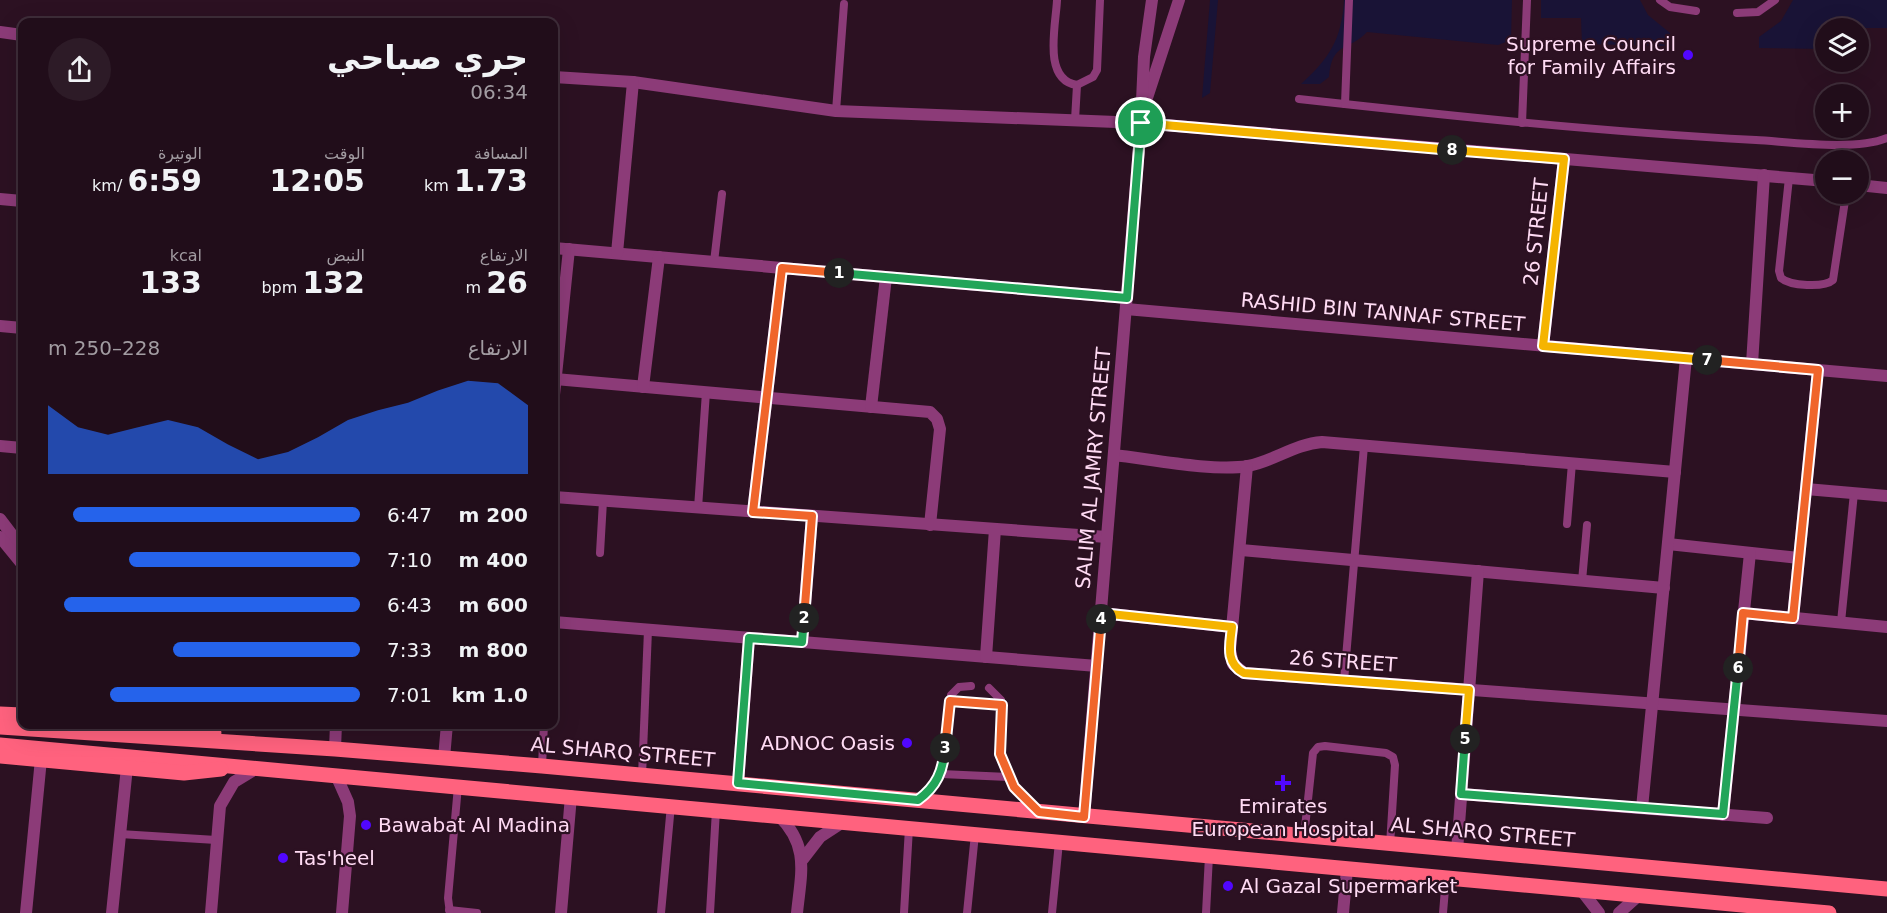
<!DOCTYPE html>
<html lang="ar">
<head>
<meta charset="utf-8">
<style>
  :root { --surface:#210d1a; --page:#2d1b27; --text:#f1f3f6; --muted:#a29ca2; --line:#3e2d39; --accent:#2563eb }
  body { margin:0; font-family:"DejaVu Sans","Noto Sans Arabic",sans-serif; background:var(--page); color:var(--text); direction:rtl; height:100vh; display:flex; flex-direction:column; font-size:22px; white-space:nowrap }
  * { box-sizing:border-box; margin:0 }
  p { font-size:20px; color:var(--muted) }
  .icon { flex:none; width:33px; height:33px; fill:none; stroke:currentColor; stroke-width:2; stroke-linecap:round; stroke-linejoin:round }
  .map { position:relative; flex:1; overflow:hidden; direction:ltr }
  .panel { position:absolute; left:18px; top:18px; width:540px; height:711px; display:flex; flex-direction:column; background:var(--surface); border-radius:12px; box-shadow:0 6px 24px #0002,0 0 0 2px var(--line); direction:rtl }
  .panel>* { flex:none }
  .tools { position:absolute; left:1815px; top:18px; display:grid; gap:12px }
  .tools a { display:grid; place-items:center; width:54px; height:54px; border-radius:50%; background:var(--surface); box-shadow:0 6px 24px #0002,0 0 0 2px var(--line); font-size:30px }
  .pin { position:absolute; display:grid; place-items:center; width:51px; height:51px; color:#fff; margin:-26px; border:3px solid #fff; border-radius:50%; box-shadow:0 2px 6px #0007 }
  .km { position:absolute; width:30px; height:30px; margin:-15px; border-radius:50%; background:#222; color:#fff; font-size:16px; line-height:30px; text-align:center }
  .round { display:grid; place-items:center; flex:none; width:63px; height:63px; border-radius:32px; background:var(--page) }
  .headline { display:flex; align-items:center; justify-content:space-between; height:102px; padding:0 30px }
  h1 { font-size:33px; font-weight:700; line-height:45px }
  .metrics { display:grid; grid-template-columns:repeat(3,1fr); gap:9px; height:102px; padding:6px 30px }
  .metrics div { display:grid; align-content:center }
  .metrics b { font-size:30px; font-weight:700 }
  .metrics small { font-size:16px; font-weight:400 }
  .metrics p { font-size:16px }
  .chart { height:168px; padding:12px 30px }
  .chart p { display:flex; justify-content:space-between }
  .chart svg { width:100%; height:108px; margin-top:6px; fill:var(--accent); opacity:.7 }
  ul { padding:0 30px; list-style:none; font-size:20px }
  li { display:grid; grid-template-columns:96px 72px 1fr; align-items:center; height:45px }
  li i { height:15px; border-radius:8px; background:var(--accent) }
  .map>svg:first-child { display:block }
  .green { fill:#191336 }
  .lines { fill:none; stroke-linecap:round; stroke-linejoin:round }
  .service { stroke:#8c3b78; stroke-width:8 }
  .minor { stroke:#8c3b78; stroke-width:12 }
  .primary { stroke:#ff627e; stroke-width:15 }
  .split-1-casing { stroke:#fff; stroke-width:12 }
  .split-2-casing { stroke:#fff; stroke-width:12 }
  .split-3-casing { stroke:#fff; stroke-width:12 }
  .split-4-casing { stroke:#fff; stroke-width:12 }
  .split-5-casing { stroke:#fff; stroke-width:12 }
  .split-6-casing { stroke:#fff; stroke-width:12 }
  .split-7-casing { stroke:#fff; stroke-width:12 }
  .split-8-casing { stroke:#fff; stroke-width:12 }
  .split-9-casing { stroke:#fff; stroke-width:12 }
  .split-1 { stroke:#22a559; stroke-width:8 }
  .split-2 { stroke:#f0652b; stroke-width:8 }
  .split-3 { stroke:#22a559; stroke-width:8 }
  .split-4 { stroke:#f0652b; stroke-width:8 }
  .split-5 { stroke:#f5b400; stroke-width:8 }
  .split-6 { stroke:#22a559; stroke-width:8 }
  .split-7 { stroke:#f0652b; stroke-width:8 }
  .split-8 { stroke:#f5b400; stroke-width:8 }
  .split-9 { stroke:#f5b400; stroke-width:8 }
  .poi-dot { fill:#5107ff; stroke:#2c1122; stroke-width:2 }
  .labels { text-anchor:middle; dominant-baseline:central; stroke-width:4.5; stroke-linejoin:round; paint-order:stroke }
  .poi-label { font-size:20px; fill:#ffdbf4; stroke:#2c1122; text-anchor:start }
  .street-label { font-size:20px; fill:#ffdbf4; stroke:#2c1122 }
</style>
</head>
<body>
<div class="map">
<svg width="1887" height="913" viewBox="0 0 1887 913">
  <rect width="100%" height="100%" fill="#2c1122"/>
  <g class="green">
    <path d="M1210,0H1218L1210,93L1202,98Z"/>
    <path d="M1344,0H1512L1511,40L1498,45L1367,32C1348,52 1332,41 1329,77L1320,84H1301C1329,59 1342,39 1344,0Z"/>
    <path d="M1541,0H1640L1648,15L1670,33L1669,46L1582,44L1581,18H1541Z"/>
    <path d="M1793,0H1887V28H1826L1825,49L1759,48V37L1781,21Z"/>
  </g>
  <g class="lines">
    <g class="service">
      <path d="M1057,0C1056,25 1042,80 1077,85L1093,77L1097,70L1100,0"/>
      <path d="M1660,0L1670,7L1696,11"/>
      <path d="M1737,13L1758,12L1775,0"/>
      <path d="M1299,99C1452,116 1603,132 1756,140C1791,142 1856,151 1887,138"/>
      <path d="M1345,104L1349,0"/>
      <path d="M836,111L844,4"/>
      <path d="M1075,120L1077,85"/>
      <path d="M1522,123L1527,0"/>
      <path d="M1789,178L1779,271L1781,278C1790,286 1824,288 1833,280L1846,194"/>
      <path d="M714,262L722,194"/>
      <path d="M698,508L706,392"/>
      <path d="M1567,524L1572,463"/>
      <path d="M600,553L603,501"/>
      <path d="M1582,581L1587,525"/>
      <path d="M1841,622L1854,493"/>
      <path d="M1344,681L1364,446"/>
      <path d="M989,688L1001,700C1003,714 999,728 999,742C999,768 1014,792 1034,808"/>
      <path d="M949,701L1002,705"/>
      <path d="M542,766L544,724"/>
      <path d="M941,774L1008,777"/>
      <path d="M642,776L648,630"/>
      <path d="M919,799L935,784L941,774L951,695L959,687L971,686"/>
      <path d="M120,834L216,840"/>
      <path d="M1304,837L1313,753L1318,747L1325,746L1386,753L1393,757L1395,765L1390,845"/>
      <path d="M449,910L477,913"/>
      <path d="M450,913L448,898L458,786"/>
      <path d="M661,913L671,805"/>
      <path d="M710,913L716,810"/>
      <path d="M904,913L909,828"/>
      <path d="M967,913L975,834"/>
      <path d="M1052,913L1059,842"/>
      <path d="M1206,913L1209,856"/>
      <path d="M1443,913L1446,877"/>
    </g>
    <g class="minor">
      <path d="M0,32L22,35"/>
      <path d="M554,77L633,82L836,111L1141,123L1826,181"/>
      <path d="M1146,101L1179,0"/>
      <path d="M1858,185L1887,188"/>
      <path d="M0,199L22,201"/>
      <path d="M554,248L1127,298"/>
      <path d="M617,253L633,82"/>
      <path d="M1126,309L1887,376"/>
      <path d="M0,326L22,328"/>
      <path d="M1543,346L1564,159"/>
      <path d="M1752,364L1764,175"/>
      <path d="M555,379L930,412L937,419L940,429L930,525"/>
      <path d="M643,387L659,257"/>
      <path d="M554,395L569,249"/>
      <path d="M871,407L886,277"/>
      <path d="M0,446L22,448"/>
      <path d="M1114,455C1150,459 1213,472 1248,466C1274,461 1295,444 1322,442L1675,472"/>
      <path d="M1247,466L1230,650L1233,664L1244,673L1887,721"/>
      <path d="M1806,489L1887,496"/>
      <path d="M554,497L1107,537"/>
      <path d="M753,512L782,268"/>
      <path d="M0,519L22,548"/>
      <path d="M0,537L22,564"/>
      <path d="M1668,544L1799,558"/>
      <path d="M1241,550L1664,588"/>
      <path d="M1101,613L1232,627"/>
      <path d="M1743,613L1887,627"/>
      <path d="M1793,618L1818,370"/>
      <path d="M554,622L1097,666"/>
      <path d="M802,642L812,516"/>
      <path d="M986,657L995,529"/>
      <path d="M335,749L336,724"/>
      <path d="M444,758L447,724"/>
      <path d="M336,775L348,802L350,816L342,913"/>
      <path d="M738,783L749,638"/>
      <path d="M1461,794L1767,818"/>
      <path d="M1642,808L1686,358"/>
      <path d="M778,815C810,846 801,873 797,913"/>
      <path d="M1723,815L1750,553"/>
      <path d="M1084,817L1141,123L1144,57L1152,0"/>
      <path d="M1457,851L1478,571"/>
      <path d="M803,859L820,837L843,822"/>
      <path d="M1582,891L1599,913"/>
      <path d="M26,913L41,759"/>
      <path d="M112,913L127,767"/>
      <path d="M211,913L220,806L234,782L257,768"/>
      <path d="M561,913L571,796"/>
      <path d="M1343,913L1347,869"/>
      <path d="M1619,913L1638,896"/>
    </g>
    <g class="primary">
      <path d="M0,714L22,715"/>
      <path d="M140,724L198,729L214,733"/>
      <path d="M0,727L335,749L542,766L1887,889"/>
      <path d="M0,745L1829,913"/>
      <path d="M0,756L184,773L221,769"/>
    </g>
  </g>
  <g class="lines">
    <g class="split-1-casing">
      <path id="split-1" d="M839,273L1127,298L1141,123"/>
    </g>
    <g class="split-2-casing">
      <path id="split-2" d="M804,618L812,516L753,512L782,268L839,273"/>
    </g>
    <g class="split-3-casing">
      <path id="split-3" d="M804,618L802,642L749,638L738,783L918,800C937,786 943,771 945,748"/>
    </g>
    <g class="split-4-casing">
      <path id="split-4" d="M945,748L950,701L1002,705L1000,754L1014,787L1039,812L1084,817L1101,619"/>
    </g>
    <g class="split-5-casing">
      <path id="split-5" d="M1101,619V613L1232,627C1230,645 1225,663 1244,673L1469,690L1465,739"/>
    </g>
    <g class="split-6-casing">
      <path id="split-6" d="M1465,739L1461,794L1723,814L1738,668"/>
    </g>
    <g class="split-7-casing">
      <path id="split-7" d="M1707,360L1818,370L1793,618L1743,613L1738,668"/>
    </g>
    <g class="split-8-casing">
      <path id="split-8" d="M1452,150L1564,159L1543,346L1707,360"/>
    </g>
    <g class="split-9-casing">
      <path id="split-9" d="M1141,123L1452,150"/>
    </g>
    <use href="#split-1" class="split-1"/>
    <use href="#split-2" class="split-2"/>
    <use href="#split-3" class="split-3"/>
    <use href="#split-4" class="split-4"/>
    <use href="#split-5" class="split-5"/>
    <use href="#split-6" class="split-6"/>
    <use href="#split-7" class="split-7"/>
    <use href="#split-8" class="split-8"/>
    <use href="#split-9" class="split-9"/>
  </g>
  <g class="poi-dot">
    <circle cx="1688" cy="55" r="6"/>
    <circle cx="907" cy="743" r="6"/>
    <path d="M1280 774h6v6h6v6h-6v6h-6v-6h-6v-6h6z"/>
    <circle cx="366" cy="825" r="6"/>
    <circle cx="283" cy="858" r="6"/>
    <circle cx="1228" cy="886" r="6"/>
  </g>
  <g class="labels">
    <g class="poi-label">
      <text x="1676" y="44" text-anchor="end">Supreme Council<tspan x="1676" dy="23">for Family Affairs</tspan></text>
      <text x="895" y="743" text-anchor="end">ADNOC Oasis</text>
      <text x="1283" y="806" text-anchor="middle">Emirates<tspan x="1283" dy="23">European Hospital</tspan></text>
      <text x="378" y="825">Bawabat Al Madina</text>
      <text x="295" y="858">Tas'heel</text>
      <text x="1240" y="886">Al Gazal Supermarket</text>
    </g>
    <g class="street-label">
      <text transform="translate(1536 232) rotate(-84)">26 STREET</text>
      <text transform="translate(1383 312) rotate(5)">RASHID BIN TANNAF STREET</text>
      <text transform="translate(1093 468) rotate(-85)">SALIM AL JAMRY STREET</text>
      <text transform="translate(1343 661) rotate(4)">26 STREET</text>
      <text transform="translate(623 752) rotate(5)">AL SHARQ STREET</text>
      <text transform="translate(1483 832) rotate(5)">AL SHARQ STREET</text>
    </g>
  </g>
</svg>
<div class="tools">
<a><svg class="icon" aria-label="layers" viewBox="0 0 24 24"><path d="M12 4l9 5-9 5-9-5zM3 14l9 5 9-5"/></svg></a>
<a>+</a>
<a>−</a>
</div>
<div class="pin" style="left:1141px;top:123px;background:#1e9e55"><svg class="icon" aria-label="arrive" viewBox="0 0 24 24"><path d="M6 21V4h12l-3 4 3 4H6"/></svg></div>
<b class="km" style="left:839px;top:273px">1</b>
<b class="km" style="left:804px;top:618px">2</b>
<b class="km" style="left:945px;top:748px">3</b>
<b class="km" style="left:1101px;top:619px">4</b>
<b class="km" style="left:1465px;top:739px">5</b>
<b class="km" style="left:1738px;top:668px">6</b>
<b class="km" style="left:1707px;top:360px">7</b>
<b class="km" style="left:1452px;top:150px">8</b>
<section class="panel">
<div class="headline"><div><h1>جري صباحي</h1><p>06:34</p></div><a class="round"><svg class="icon" aria-label="share" viewBox="0 0 24 24"><path d="M12 15V3M7 8l5-5 5 5M5 13v7h14v-7"/></svg></a></div>
<div class="metrics">
<div><p>المسافة</p><b>1.73<small> km</small></b></div>
<div><p>الوقت</p><b>12:05</b></div>
<div><p>الوتيرة</p><b>6:59<small> /km</small></b></div>
</div>
<div class="metrics">
<div><p>الارتفاع</p><b>26<small> m</small></b></div>
<div><p>النبض</p><b>132<small> bpm</small></b></div>
<div><p>kcal</p><b>133</b></div>
</div>
<div class="chart"><p><span>الارتفاع</span>228–250 m</p>
<svg viewBox="0 0 160 44" preserveAspectRatio="none"><path d="M0 44V16L10 25L20 28L30 25L40 22L50 25L60 32L70 38L80 35L90 29L100 22L110 18L120 15L130 10L140 6L150 7L160 16V44z"/></svg>
</div>
<ul>
<li><b>200 m</b>6:47<i style="width:92%"></i></li>
<li><b>400 m</b>7:10<i style="width:74%"></i></li>
<li><b>600 m</b>6:43<i style="width:95%"></i></li>
<li><b>800 m</b>7:33<i style="width:60%"></i></li>
<li><b>1.0 km</b>7:01<i style="width:80%"></i></li>
</ul>
</section>
</div>
</body>
</html>
